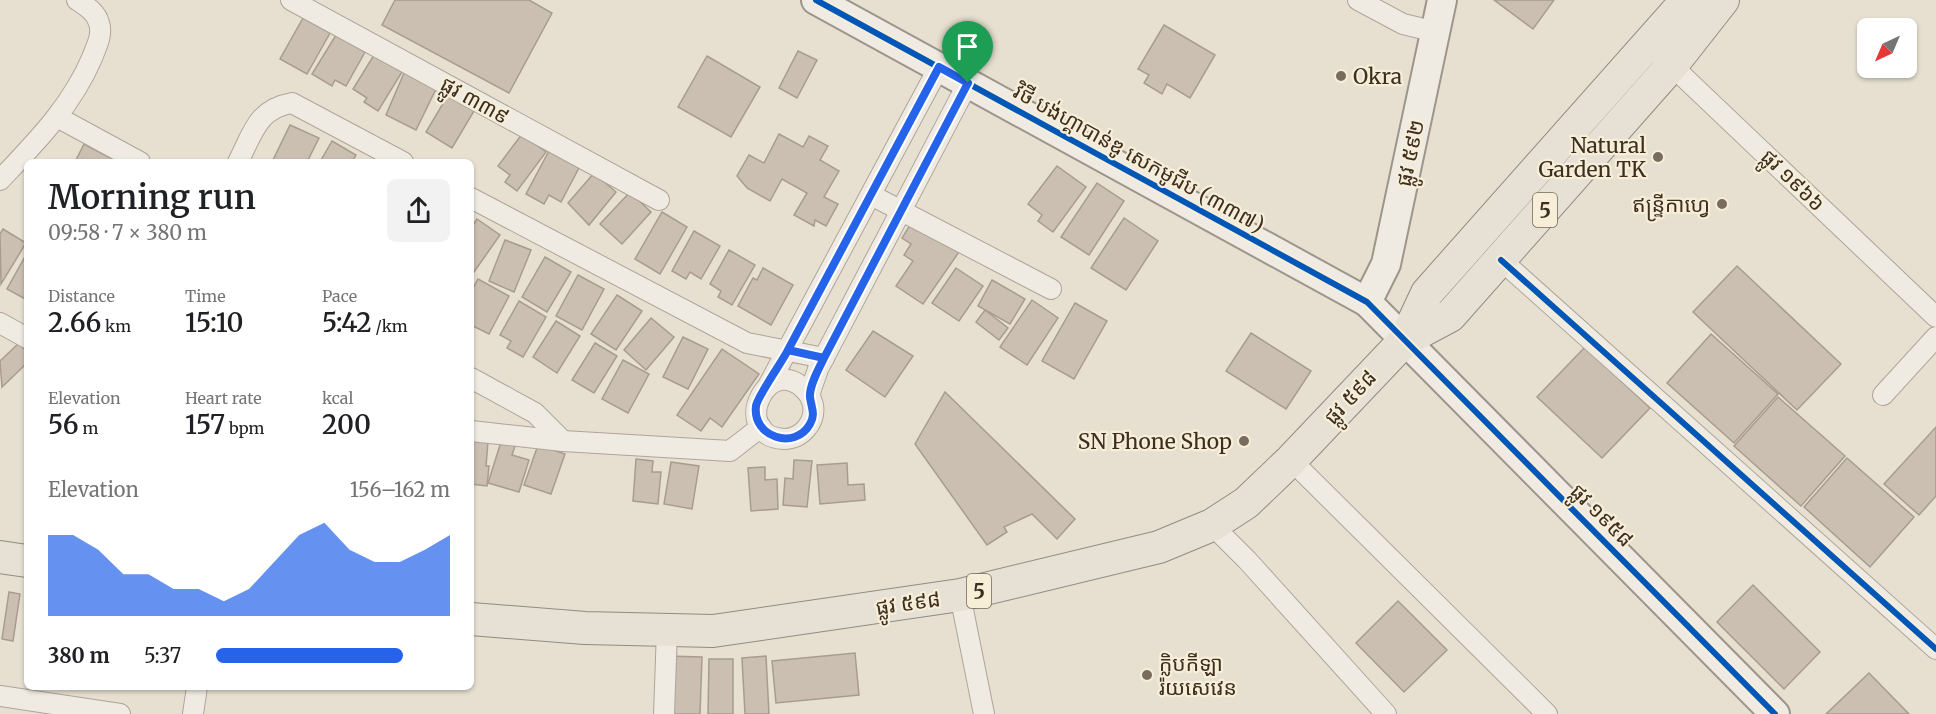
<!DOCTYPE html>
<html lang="en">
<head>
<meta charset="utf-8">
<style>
  :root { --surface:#fff; --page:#f2f2f2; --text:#202124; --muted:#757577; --accent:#2563eb }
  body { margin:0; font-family:Merriweather,"Noto Sans Khmer",serif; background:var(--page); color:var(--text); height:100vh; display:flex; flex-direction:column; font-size:22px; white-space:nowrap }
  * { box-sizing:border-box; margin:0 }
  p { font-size:20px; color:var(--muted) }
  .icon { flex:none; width:33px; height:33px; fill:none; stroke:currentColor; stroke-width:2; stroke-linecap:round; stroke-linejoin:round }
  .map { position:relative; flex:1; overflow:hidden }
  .side { position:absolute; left:24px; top:159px; width:450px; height:531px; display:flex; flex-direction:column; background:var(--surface); border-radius:9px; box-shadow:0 2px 4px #0004 }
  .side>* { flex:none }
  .needle { width:39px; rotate:224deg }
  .fabs { position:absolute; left:1857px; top:18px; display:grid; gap:12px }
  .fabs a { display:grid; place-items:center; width:60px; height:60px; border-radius:9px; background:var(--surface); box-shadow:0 2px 4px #0004; font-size:30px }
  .pin { position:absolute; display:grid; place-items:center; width:51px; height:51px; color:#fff; margin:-62px -26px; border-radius:50% 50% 50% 0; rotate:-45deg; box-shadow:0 0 6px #0007 }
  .pin .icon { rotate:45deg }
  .round { display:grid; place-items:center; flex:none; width:63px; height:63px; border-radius:9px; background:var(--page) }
  .overview { display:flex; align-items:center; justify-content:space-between; height:102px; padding:0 24px }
  h1 { font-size:33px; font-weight:600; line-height:45px }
  .stats { display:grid; grid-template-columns:repeat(3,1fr); gap:9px; height:102px; padding:6px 24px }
  .stats div { display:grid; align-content:center }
  .stats b { font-size:26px; font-weight:600 }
  .stats small { font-size:16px; font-weight:400 }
  .stats p { font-size:16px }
  .chart { height:168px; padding:12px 24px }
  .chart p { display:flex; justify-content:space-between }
  .chart svg { width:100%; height:108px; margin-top:6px; fill:var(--accent); opacity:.7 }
  ul { padding:0 24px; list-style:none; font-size:20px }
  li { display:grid; grid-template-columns:96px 72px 1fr; align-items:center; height:45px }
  li i { height:15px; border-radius:8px; background:var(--accent) }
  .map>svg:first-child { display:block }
  .building { fill:#cbbfb2; stroke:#a89c90; stroke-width:1.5 }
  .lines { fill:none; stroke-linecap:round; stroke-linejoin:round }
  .street-casing { stroke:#ada599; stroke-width:22 }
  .secondary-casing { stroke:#9c958a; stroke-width:32 }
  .primary-casing { stroke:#928b80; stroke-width:34 }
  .street { stroke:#efebe3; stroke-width:20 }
  .secondary { stroke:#efebe3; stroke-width:28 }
  .primary { stroke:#e6e1d4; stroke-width:32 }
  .cycleway-casing { stroke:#f7eed8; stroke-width:10 }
  .cycleway { stroke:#0057b8; stroke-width:6 }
  .route-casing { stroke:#fff; stroke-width:12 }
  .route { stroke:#2563eb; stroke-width:8 }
  .poi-dot { fill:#786c5e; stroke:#f7eed8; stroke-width:2 }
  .labels { text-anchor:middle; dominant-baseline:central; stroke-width:4.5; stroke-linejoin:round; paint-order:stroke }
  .shield { fill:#f7eed8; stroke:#756857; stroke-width:1.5 }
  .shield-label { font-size:20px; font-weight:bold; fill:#3d2e20 }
  .poi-label { font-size:21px; fill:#3d2e20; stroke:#f7eed8; text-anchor:end }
  .street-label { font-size:21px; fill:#3d2e20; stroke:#f7eed8 }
</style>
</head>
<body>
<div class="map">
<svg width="1936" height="714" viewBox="0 0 1936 714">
  <rect width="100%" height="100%" fill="#e7e0d1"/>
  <g class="building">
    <path d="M395,0H529L552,13L509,93L382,25Z"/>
    <path d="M1494,0H1554L1533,29Z"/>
    <path d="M303,18L330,33L307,74L280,59Z"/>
    <path d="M1164,25L1215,55L1190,98L1167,84L1162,94L1144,83L1149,75L1138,69Z"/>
    <path d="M336,35L365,52L346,86L335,80L332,86L312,74Z"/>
    <path d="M798,51L817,60L797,98L779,88Z"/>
    <path d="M374,55L402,72L378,111L364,102L367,98L353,89Z"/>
    <path d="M707,56L760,87L731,137L678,107Z"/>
    <path d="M404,73L436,89L416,130L386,115Z"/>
    <path d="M448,95L474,111L452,148L426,132Z"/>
    <path d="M290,125L319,138L307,162H272Z"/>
    <path d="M522,134L546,152L517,191L505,182L510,175L498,166Z"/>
    <path d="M779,134L803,147L809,136L828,146L820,160L839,171L824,197L838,204L826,226L815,220L814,226L794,215L807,193L782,179L770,201L747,188L737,176L749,155L764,163Z"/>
    <path d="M332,141L356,155L352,162H320Z"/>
    <path d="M84,144L116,161L115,162H75Z"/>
    <path d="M550,149L580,166L561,202L549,195L544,204L526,194Z"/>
    <path d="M1057,166L1086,187L1053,232L1038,221L1042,215L1028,204Z"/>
    <path d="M594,173L616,192L589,225L568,203Z"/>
    <path d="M1097,183L1124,201L1089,255L1061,237Z"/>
    <path d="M630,192L651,212L622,244L600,224Z"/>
    <path d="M662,212L687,227L660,274L635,259Z"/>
    <path d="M1124,218L1158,241L1126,290L1091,268Z"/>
    <path d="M477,219L500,235L474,272L471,270V228Z"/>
    <path d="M912,222L961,249L923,304L896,286L913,261L904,255L911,244L902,238Z"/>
    <path d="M3,229L26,243L1,284L0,234Z"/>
    <path d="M694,231L720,246L701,279L690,272L686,279L672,271Z"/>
    <path d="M505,240L531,250L514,292L489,281Z"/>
    <path d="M729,250L755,265L732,305L718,297L721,291L710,284Z"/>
    <path d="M27,253V300L7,289Z"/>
    <path d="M545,257L571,272L547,312L522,297Z"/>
    <path d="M1737,266L1841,364L1797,410L1693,312Z"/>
    <path d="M763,268L793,285L771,325L738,306L753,278L757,280Z"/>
    <path d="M956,268L983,286L959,321L932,303Z"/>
    <path d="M578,275L604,289L582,330L556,316Z"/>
    <path d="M478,279L509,296L489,334L471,325V292Z"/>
    <path d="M992,280L1025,299L1010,324L978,306Z"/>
    <path d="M617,295L642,311L616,350L591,334Z"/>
    <path d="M1032,300L1058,318L1027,365L1000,347Z"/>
    <path d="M519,301L546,317L523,357L507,348L511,341L500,335Z"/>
    <path d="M1075,303L1107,321L1074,379L1042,361Z"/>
    <path d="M985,310L1008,328L999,340L976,322Z"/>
    <path d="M651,318L674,337L646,370L624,350Z"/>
    <path d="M556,321L580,336L557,373L533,357Z"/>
    <path d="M873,331L913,356L885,397L846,370Z"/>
    <path d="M1251,333L1311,371L1286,409L1226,371Z"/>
    <path d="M1711,334L1778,394L1734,443L1667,383Z"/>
    <path d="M683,337L708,349L688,389L663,377Z"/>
    <path d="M19,343L27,352V363L2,387L0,361Z"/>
    <path d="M595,343L617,356L594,393L572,380Z"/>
    <path d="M1585,347L1650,408L1602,458L1537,397Z"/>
    <path d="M722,349L759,374L722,427L710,418L701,431L677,415Z"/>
    <path d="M623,360L649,374L628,413L602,399Z"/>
    <path d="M945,392L1075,519L1057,539L1032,514L1004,527L1007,532L987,545L915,444Z"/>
    <path d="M1778,397L1845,456L1801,506L1734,446Z"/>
    <path d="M1936,427V496L1919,515L1884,484Z"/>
    <path d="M471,440L488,442L486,466H489L487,486L471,484Z"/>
    <path d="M501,442L515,446L512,455L529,460L519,492L488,483Z"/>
    <path d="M538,445L565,454L551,494L524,485Z"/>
    <path d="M1847,458L1914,517L1870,567L1804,507Z"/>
    <path d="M636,459L653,461L652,472H661L658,504L633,501Z"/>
    <path d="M794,460L812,461L807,507L783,505L785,478L793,479Z"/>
    <path d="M671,462L699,466L692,509L664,504Z"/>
    <path d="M847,463L848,485L864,484L865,500L820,504L817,465Z"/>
    <path d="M765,467V480L777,479L778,509L751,511L748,468Z"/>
    <path d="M1753,585L1820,652L1784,689L1717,622Z"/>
    <path d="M9,592L20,594L13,641L2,639Z"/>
    <path d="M1398,601L1447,650L1404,692L1356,643Z"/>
    <path d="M855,653L859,695L776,703L772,661Z"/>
    <path d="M668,656L702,657L700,714H666Z"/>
    <path d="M766,656L769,714H745L742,658Z"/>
    <path d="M709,659H733V714H708Z"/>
    <path d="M1869,673L1909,714H1826Z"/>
  </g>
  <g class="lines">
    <g class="street-casing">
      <g id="street">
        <path d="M291,0L659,200"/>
        <path d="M1358,0L1403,24L1436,32"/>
        <path d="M1649,44L1936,317"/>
        <path d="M59,118L140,162"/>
        <path d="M238,162C253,133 257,109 292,103L403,162"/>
        <path d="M0,180C36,142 71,107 92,58C96,47 103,35 99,23C96,12 86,6 77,0"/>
        <path d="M871,195L1051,289"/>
        <path d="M471,198L747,343L824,358"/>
        <path d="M1501,260L1936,649"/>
        <path d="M0,323L27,338"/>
        <path d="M471,378L535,413L563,441"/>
        <path d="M768,386L939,67"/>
        <path d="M1883,395L1936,337"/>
        <path d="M810,396C771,343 726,436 784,439C801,439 816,423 813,405C813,403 810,398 810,396C810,388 816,377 818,369L968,83"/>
        <path d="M471,431L563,441L730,451L761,427"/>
        <path d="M1291,460L1547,714"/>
        <path d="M1212,525L1247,560L1386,714"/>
        <path d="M960,595L984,714"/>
        <path d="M0,696L120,714"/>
        <path d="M193,714L197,687"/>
        <path d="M664,714L667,630"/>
      </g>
    </g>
    <g class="secondary-casing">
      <g id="secondary">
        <path d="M816,0L1367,302L1775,714"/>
        <path d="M1367,302L1386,264L1442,0"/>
      </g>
    </g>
    <g class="primary-casing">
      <g id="primary">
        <path d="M1405,340L1450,316L1672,65L1723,0"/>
        <path d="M0,557L27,561"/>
        <path d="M471,619L585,628L713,631L960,595L1159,547L1212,525L1246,503L1291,460L1405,340L1427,293L1687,0"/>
      </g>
    </g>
    <use href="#street" class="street"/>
    <use href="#secondary" class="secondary"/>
    <use href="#primary" class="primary"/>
    <g class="cycleway-casing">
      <g id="cycleway">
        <path d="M816,0L1367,302L1775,714"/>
        <path d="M1501,260L1936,649"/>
      </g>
    </g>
    <use href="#cycleway" class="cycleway"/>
  </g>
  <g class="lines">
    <g class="route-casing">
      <path id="route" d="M968,83L824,358L788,350C782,362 757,397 756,406C752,437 795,451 810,424C816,414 811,407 810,397C809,386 819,368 824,358L788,350L939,67L968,83"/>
    </g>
    <use href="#route" class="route"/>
  </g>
  <g class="poi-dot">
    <circle cx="1341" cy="76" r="6"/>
    <circle cx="1658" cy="157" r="6"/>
    <circle cx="1722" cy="204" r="6"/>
    <circle cx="1244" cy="441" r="6"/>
    <circle cx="1147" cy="675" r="6"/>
  </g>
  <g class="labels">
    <g class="shield">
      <rect x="1533" y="193" width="24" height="34" rx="4.5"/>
      <rect x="967" y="574" width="24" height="34" rx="4.5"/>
    </g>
    <g class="shield-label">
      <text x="1545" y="210">5</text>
      <text x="979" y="591">5</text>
    </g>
    <g class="poi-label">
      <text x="1353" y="76" text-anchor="start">Okra</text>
      <text x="1646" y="145">Natural<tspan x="1646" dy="24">Garden TK</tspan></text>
      <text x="1710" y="204">ឥន្ទ្រីកាហ្វេ</text>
      <text x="1232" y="441">SN Phone Shop</text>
      <text x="1159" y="663" text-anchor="start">ក្លិបកីឡា<tspan x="1159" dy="24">រ៉យសេវេន</tspan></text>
    </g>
    <g class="street-label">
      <text transform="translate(475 100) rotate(29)">ផ្លូវ ៣៣៩</text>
      <text transform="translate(1410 153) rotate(-78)">ផ្លូវ ៥៩២</text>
      <text transform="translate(1139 158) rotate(29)">វិថី បង់ហ្គាបាន់ឌូ សេកមូជីប (៣៣៧)</text>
      <text transform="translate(1793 180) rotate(44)">ផ្លូវ ១៩៦៦</text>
      <text transform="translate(1350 397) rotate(-47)">ផ្លូវ ៥៩៨</text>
      <text transform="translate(1602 515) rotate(45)">ផ្លូវ ១៩៥៨</text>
      <text transform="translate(908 603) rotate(-8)">ផ្លូវ ៥៩៨</text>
    </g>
  </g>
</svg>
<div class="fabs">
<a><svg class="needle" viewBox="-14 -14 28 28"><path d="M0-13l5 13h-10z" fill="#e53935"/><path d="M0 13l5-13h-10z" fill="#757577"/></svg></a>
</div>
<div class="pin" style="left:968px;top:83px;background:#1e9e55"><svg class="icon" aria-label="arrive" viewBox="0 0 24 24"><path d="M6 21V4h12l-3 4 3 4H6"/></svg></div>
<section class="side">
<div class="overview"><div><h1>Morning run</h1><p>09:58 · 7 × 380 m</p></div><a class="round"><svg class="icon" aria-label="share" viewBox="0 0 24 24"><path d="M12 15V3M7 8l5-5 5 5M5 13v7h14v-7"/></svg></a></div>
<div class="stats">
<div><p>Distance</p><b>2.66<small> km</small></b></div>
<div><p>Time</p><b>15:10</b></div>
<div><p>Pace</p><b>5:42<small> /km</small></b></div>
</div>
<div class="stats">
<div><p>Elevation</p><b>56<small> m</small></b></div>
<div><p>Heart rate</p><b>157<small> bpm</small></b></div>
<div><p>kcal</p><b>200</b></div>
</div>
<div class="chart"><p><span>Elevation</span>156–162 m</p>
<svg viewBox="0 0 160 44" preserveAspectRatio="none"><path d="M0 44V11L10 11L20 17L30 27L40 27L50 33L60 33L70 38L80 33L90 22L100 11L110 6L120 17L130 22L140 22L150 17L160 11V44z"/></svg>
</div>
<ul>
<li><b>380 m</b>5:37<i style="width:80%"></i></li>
</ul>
</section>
</div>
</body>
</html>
